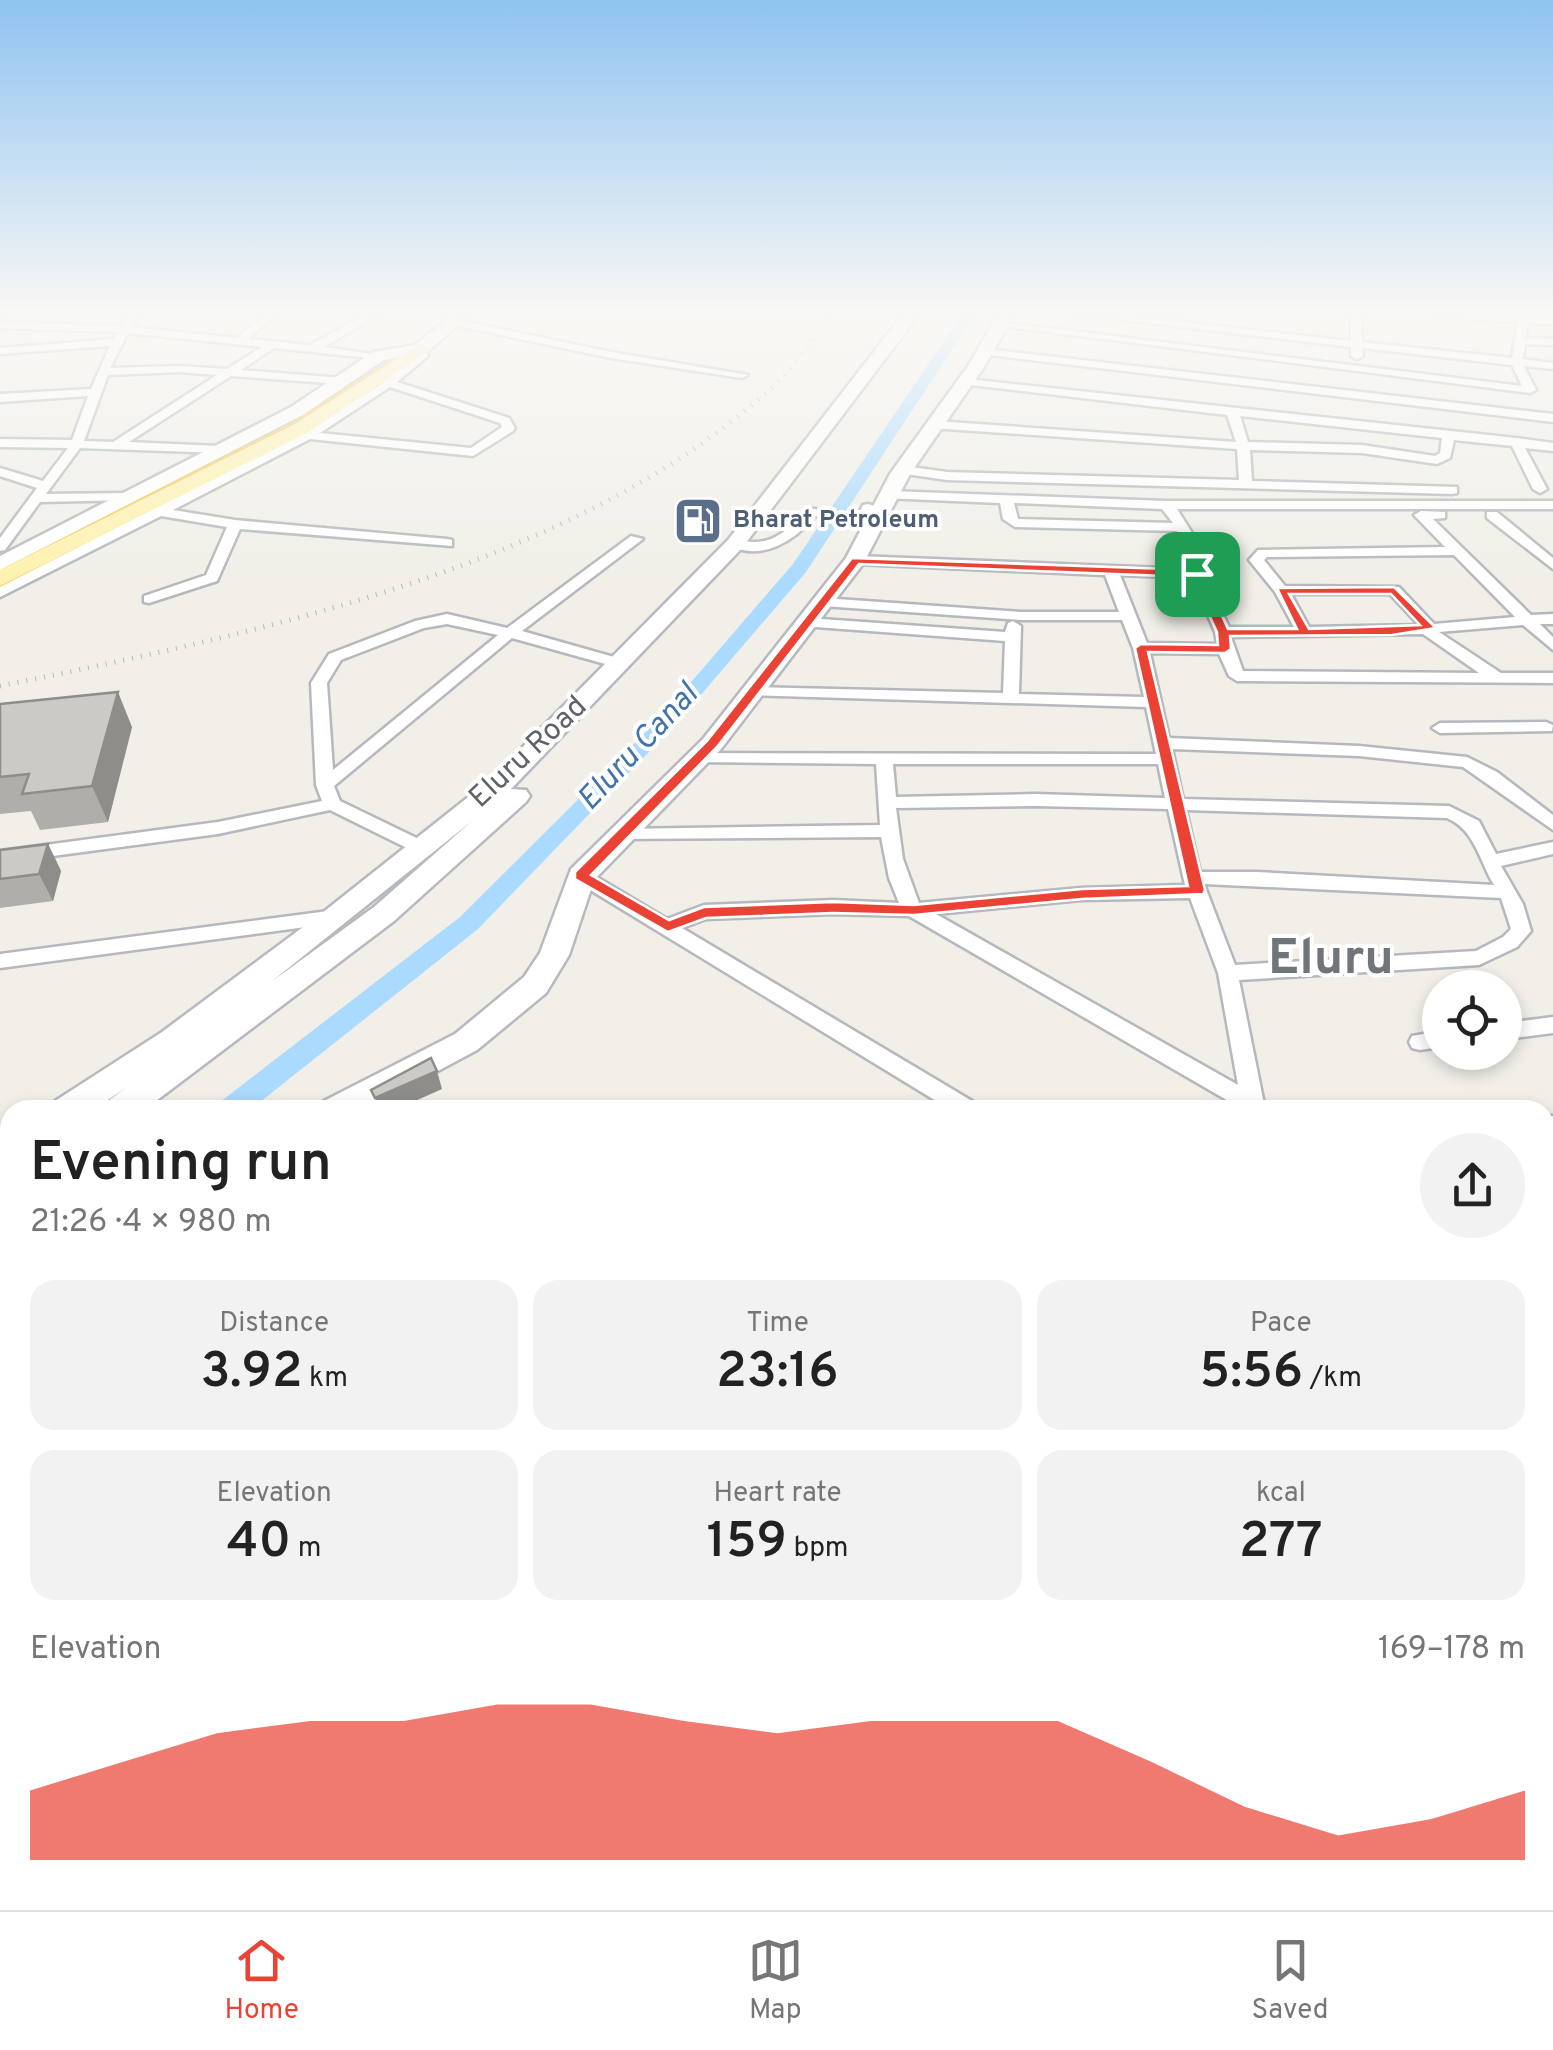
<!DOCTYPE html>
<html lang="en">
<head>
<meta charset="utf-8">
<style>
  :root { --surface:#fff; --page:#f2f2f2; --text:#222; --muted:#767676; --line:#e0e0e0; --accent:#ea4335 }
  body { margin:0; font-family:Overpass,sans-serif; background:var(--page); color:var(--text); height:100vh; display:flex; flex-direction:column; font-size:38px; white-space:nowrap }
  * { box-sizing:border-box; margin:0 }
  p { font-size:32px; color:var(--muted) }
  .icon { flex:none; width:55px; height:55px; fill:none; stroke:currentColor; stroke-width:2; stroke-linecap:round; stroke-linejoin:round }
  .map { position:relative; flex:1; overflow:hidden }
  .side { position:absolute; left:0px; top:1100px; width:1555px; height:810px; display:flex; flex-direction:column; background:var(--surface); border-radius:30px 30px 0 0; box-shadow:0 5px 15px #0003 }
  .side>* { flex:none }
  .controls { position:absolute; left:1422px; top:970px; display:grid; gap:20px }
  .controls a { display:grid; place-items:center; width:100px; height:100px; border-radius:50%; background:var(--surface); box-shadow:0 5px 15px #0003; font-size:50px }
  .pin { position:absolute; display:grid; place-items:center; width:85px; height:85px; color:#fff; margin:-42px; border-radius:20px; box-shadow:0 5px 15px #0006 }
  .round { display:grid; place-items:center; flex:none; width:105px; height:105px; border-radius:52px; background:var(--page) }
  .headline { display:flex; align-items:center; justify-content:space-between; height:170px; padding:0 30px }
  h1 { font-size:55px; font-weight:600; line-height:75px }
  .figures { display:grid; grid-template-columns:repeat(3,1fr); gap:15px; height:170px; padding:10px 30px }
  .figures div { display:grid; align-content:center; border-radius:25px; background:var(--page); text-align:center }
  .figures b { font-size:50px; font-weight:600 }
  .figures small { font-size:28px; font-weight:400 }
  .figures p { font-size:28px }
  .chart { height:280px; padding:20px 30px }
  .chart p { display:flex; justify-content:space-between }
  .chart svg { width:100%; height:180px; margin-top:10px; fill:var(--accent); opacity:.7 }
  .dock { display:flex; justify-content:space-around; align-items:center; height:140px; border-top:2px solid var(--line); background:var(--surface); font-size:28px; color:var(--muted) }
  .dock a { display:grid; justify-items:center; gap:5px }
  .dock .selected { color:var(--accent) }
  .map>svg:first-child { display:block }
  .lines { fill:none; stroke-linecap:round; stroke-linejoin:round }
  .canal { fill:#aadaff; fill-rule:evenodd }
  .street-casing { stroke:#b5b8bc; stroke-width:5 }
  .secondary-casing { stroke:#b6babf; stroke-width:5 }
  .primary-casing { stroke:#f2c960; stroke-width:6 }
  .street { fill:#fff; fill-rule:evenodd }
  .secondary { fill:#fff; fill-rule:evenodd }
  .primary { fill:#fff2af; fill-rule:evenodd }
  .rail { stroke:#b6b7b8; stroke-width:5; stroke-dasharray:1 8; stroke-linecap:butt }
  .wall { fill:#afaea9 }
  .shaded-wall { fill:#8f8d8a }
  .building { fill:#cccac5; stroke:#8f8d8a; stroke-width:2.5 }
  .route { fill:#ea4335; stroke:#fff; stroke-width:2.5; fill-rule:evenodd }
  .labels { text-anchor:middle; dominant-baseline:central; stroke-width:8; stroke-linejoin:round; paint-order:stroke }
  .far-service-label { font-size:25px; font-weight:bold; fill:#4e5e75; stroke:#fff; text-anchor:start }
  .street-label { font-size:30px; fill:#5f6368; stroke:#fff }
  .water-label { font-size:32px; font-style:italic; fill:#4174aa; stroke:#fff }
  .town-label { font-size:50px; font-weight:bold; fill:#70757a; stroke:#fff }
</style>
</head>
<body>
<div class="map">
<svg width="1553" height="1910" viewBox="0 0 1553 1910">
  <rect width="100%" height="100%" fill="#f1efe8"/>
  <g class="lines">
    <g class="canal">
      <path d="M963,313H976L806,572L675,725L478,929L250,1110H216L220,1102L460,917L661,717L793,564Z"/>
      <path d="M10,1252V1282L0,1285V1255Z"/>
    </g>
    <g class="street-casing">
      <g id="street">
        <path d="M131,313H142L132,327L237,338L266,313H278L249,339L310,345L368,313H381L324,347L385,356L379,359L274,348L241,370L342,378L348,381L342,384L231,376L129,442L218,446L222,447V453L80,448L46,494L128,493L135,497L133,500L40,502L5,550L0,551V538L37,488L0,476V468L43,481L68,448L0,447V439L72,440L88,396L0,402V394L91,389L110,346L0,354V348L114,339L117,332L0,328V322L121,326ZM128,333L262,347L227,369L179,366L110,368ZM179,372L217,375L113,442L84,441L108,375Z"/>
        <path d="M1065,313H1101L1351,341V313H1361L1362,342L1512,358L1518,318L1514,313H1525L1528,318L1526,338L1553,339V345L1525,344L1523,359L1553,363V369L1524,366L1536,390L1530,393L993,325L998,322L1522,386L1512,365L1362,348L1363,356L1357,359L1351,356V347Z"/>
        <path d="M453,319L611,352L748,375L742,378L611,358L449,324V320Z"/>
        <path d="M416,347H424L428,356L397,382L509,418L515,428L513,431L473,456L310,439L173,510L235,520L447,539L452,540V546L240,529L217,581L149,603L144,602V596L206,575L227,527L161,516L0,597V587L304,432L378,386L416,355ZM390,387L500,423L502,427L471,448L320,433Z"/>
        <path d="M985,349L1553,414V422L981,354L979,352Z"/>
        <path d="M966,379L1516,438L1553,443V451L1525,448L1547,489L1540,493L1533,489L1512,446L1454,440L1450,458L1437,464L1362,453L1250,450L1252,481L1457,487V493L1452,494L947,480L899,473L898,470L904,466L947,472L1239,480L1237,449L931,428V422L935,421L1236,442L1227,415L962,384L960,382ZM1240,416L1442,438L1440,453L1435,456L1362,445L1248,442Z"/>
        <path d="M889,491L1166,501H1553V509H1177L1194,536L1204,574L1229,627H1294L1275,592L1249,560L1258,550L1445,547L1414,515L1421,511L1445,512V518L1433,519L1531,615L1553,614V624H1540L1553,637V650L1523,625L1439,632L1501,673H1553V683L1237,681L1229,676L1219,654L1150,653L1169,738L1359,746L1467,757L1497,772L1553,815V830L1463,767L1359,756L1172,749L1183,799L1449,806L1479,821L1496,854L1553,842V854L1501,866L1523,904L1531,931L1517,947L1479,965L1239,980L1263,1099L1267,1106L1265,1110H1244L909,916L833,914L706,919L682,928L977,1104L980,1110H951L574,880L572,876L574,872H588L667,919L704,905L833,900L899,903L889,878L881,837L615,839L612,835L621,829L880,825L876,764L693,762L690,758L693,754L699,753L1156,754L1146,707L747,695L745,692L753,687L1003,693L1005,641L802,626V620L807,618L1005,632L1008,623L1013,621L1021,626L1019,694L1144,697L1133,648L1122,620H1021L823,606L816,602L823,598L1021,612H1119L1105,575L856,564L849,560L856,556L1189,569L1177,531L1015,527L1003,519L1000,503L884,498V492ZM1014,503L1162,509L1173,523L1018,519ZM1454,555L1515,617L1434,624L1399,587L1285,586L1264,560L1267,557ZM1120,575L1192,578L1215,632L1217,644L1147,643ZM1291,594H1390L1419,625L1309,627ZM1423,634L1479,673L1243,671L1231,637ZM893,764H1158L1165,798L1036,794L896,797ZM1036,806L1168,809L1185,885L1081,888L919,903L903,859L896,808ZM1186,810L1447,818C1475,830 1479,860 1494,885L1257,872H1200ZM1204,884L1501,898L1511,929L1503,937L1476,951L1235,965ZM1190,898L1218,973L1238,1085L936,914L1081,900Z"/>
        <path d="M868,504L887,510L880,514L872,513L867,523L862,524L815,516C795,541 760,563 728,544C737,539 741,541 752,542C777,543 792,526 807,508L858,515L863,505Z"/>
        <path d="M1487,512H1497L1553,558V569L1487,518Z"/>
        <path d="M631,536L643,539L522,631L628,661V667H616L512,638L334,786L340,801L429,844L431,848L429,852H415L330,810L218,834L0,863V851L218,822L322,801L316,785L311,683L329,654L415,621L447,614L507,628ZM447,624L498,635L333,770L327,683L341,660L424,628Z"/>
        <path d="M1546,722L1553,725L1552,731L1440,733L1432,728L1440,723Z"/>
        <path d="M336,910L343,912L346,917L343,922L0,968V954Z"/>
        <path d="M1553,1017V1033L1505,1039V1023Z"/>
        <path d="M1440,1031V1047L1420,1050L1412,1048L1409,1042L1412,1036Z"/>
        <rect x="1545" y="1116" width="8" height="18"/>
        <path d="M1545,1288L1553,1291V1315L1545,1312Z"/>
        <path d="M1545,1467L1553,1471V1500L1545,1496Z"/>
        <path d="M0,1624L10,1628V1667L0,1663Z"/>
        <path d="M10,1769V1804L0,1808V1773Z"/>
        <path d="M1545,1836L1553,1840V1876L1545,1872Z"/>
        <path d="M189,1900H227L231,1910H193Z"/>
        <path d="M482,1900H521L517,1910H478Z"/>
        <path d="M905,1900H945L949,1910H909Z"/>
        <path d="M1156,1900H1196L1192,1910H1152Z"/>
        <path d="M1405,1900H1444L1440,1910H1401Z"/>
      </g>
    </g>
    <g class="secondary-casing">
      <g id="secondary">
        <path d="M445,313H462L461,322L426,353L384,360L303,415L0,570V556L291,407L373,352L415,345L445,321Z"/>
        <path d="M904,313H920L742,548L511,789L526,790L530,796L526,802L394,921L144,1110H103L108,1101L127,1087L93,1110H50L55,1101L162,1032L326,910L491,779L728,540ZM472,821L374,907L271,982Z"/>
        <path d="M999,313H1015L984,367L910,474L863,564L721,749L594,880L569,955L546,993L477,1050L365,1110H319L324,1101L455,1034L524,977L540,953L571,869L703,739L846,558L890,474L968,366Z"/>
        <path d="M1432,313L1553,314V324L1440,318Z"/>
        <path d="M10,1134V1165L0,1168V1137Z"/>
        <path d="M10,1172V1205L0,1209V1176Z"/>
        <path d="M10,1325V1364L0,1368V1329Z"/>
      </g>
    </g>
    <g class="primary-casing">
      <path id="primary" d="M420,344L429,349L426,353L307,433L0,586V570L293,425Z"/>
    </g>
    <use href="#street" class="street"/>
    <use href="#secondary" class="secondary"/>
    <use href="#primary" class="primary"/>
    <path class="rail" d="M0,686C251,635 568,568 765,394C792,370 812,341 834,313"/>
  </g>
  <g class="wall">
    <path d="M0,704L132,727L108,822L40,830L31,811L0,814Z"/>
    <path d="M48,844L61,871L53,901L0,908V850Z"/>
  </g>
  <g class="shaded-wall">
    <path d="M118,692L132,727L108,822L92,786Z"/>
    <path d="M48,844L61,871L53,901L39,874Z"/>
    <path d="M437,1071L442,1089L395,1110H379L375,1098Z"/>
  </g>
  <g class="building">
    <path d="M118,692L92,786L22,794L29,774L0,777V704Z"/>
    <path d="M48,844L39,874L0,879V850Z"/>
    <path d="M431,1058L437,1071L375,1098L371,1090Z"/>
  </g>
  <linearGradient id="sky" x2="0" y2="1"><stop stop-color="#8fc3f1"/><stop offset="0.54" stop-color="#f9f8f5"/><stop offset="1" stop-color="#f9f8f5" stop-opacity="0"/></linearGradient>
  <rect width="1553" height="581" fill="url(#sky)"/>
  <path class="route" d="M852,558L1197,570L1203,574L1228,629H1297L1277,588L1394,587L1436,628L1392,635L1230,636L1231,649L1225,653L1148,652L1205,890L1203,894L1082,899L914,915L833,913L706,918L668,932L575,879V872L707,741ZM859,564L1192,577L1217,632L1218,645L1141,644L1135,648L1188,886L1082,889L914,905L833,902L704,907L669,920L591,875L717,747ZM1289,594H1391L1420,625L1309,629Z"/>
  <defs>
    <g id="fuel-square" transform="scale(2.5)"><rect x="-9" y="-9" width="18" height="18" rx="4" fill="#5c6f8a" stroke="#fff"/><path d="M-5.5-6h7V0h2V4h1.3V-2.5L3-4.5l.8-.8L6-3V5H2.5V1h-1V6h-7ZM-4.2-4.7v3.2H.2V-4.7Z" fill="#fff"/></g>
  </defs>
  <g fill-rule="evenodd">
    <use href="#fuel-square" x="698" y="521"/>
  </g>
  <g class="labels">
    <g class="far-service-label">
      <text x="733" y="521">Bharat Petroleum</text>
    </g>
    <g class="street-label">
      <text transform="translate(529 753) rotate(-43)">Eluru Road</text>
    </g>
    <g class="water-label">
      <text transform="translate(639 748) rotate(-47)">Eluru Canal</text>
    </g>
    <g class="town-label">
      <text x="1331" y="960">Eluru</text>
    </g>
  </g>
</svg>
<div class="controls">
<a><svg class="icon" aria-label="locate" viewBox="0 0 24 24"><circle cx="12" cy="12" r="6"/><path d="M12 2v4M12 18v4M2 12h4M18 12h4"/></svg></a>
</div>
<div class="pin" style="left:1197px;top:574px;background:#1e9e55"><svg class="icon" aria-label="arrive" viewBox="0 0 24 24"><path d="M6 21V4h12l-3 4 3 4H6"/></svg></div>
<section class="side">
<div class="headline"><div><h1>Evening run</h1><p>21:26 · 4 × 980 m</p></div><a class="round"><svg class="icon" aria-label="share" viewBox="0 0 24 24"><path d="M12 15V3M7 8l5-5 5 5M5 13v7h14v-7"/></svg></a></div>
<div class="figures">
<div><p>Distance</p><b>3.92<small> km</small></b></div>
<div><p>Time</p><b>23:16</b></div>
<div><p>Pace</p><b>5:56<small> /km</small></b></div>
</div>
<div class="figures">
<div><p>Elevation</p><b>40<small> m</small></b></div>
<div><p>Heart rate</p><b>159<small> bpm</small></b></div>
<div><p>kcal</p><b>277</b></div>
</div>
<div class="chart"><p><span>Elevation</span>169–178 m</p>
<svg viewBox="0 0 160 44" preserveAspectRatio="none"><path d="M0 44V27L10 20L20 13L30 10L40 10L50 6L60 6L70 10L80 13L90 10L100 10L110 10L120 20L130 31L140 38L150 34L160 27V44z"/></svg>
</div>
</section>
</div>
<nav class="dock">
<a class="selected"><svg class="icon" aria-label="home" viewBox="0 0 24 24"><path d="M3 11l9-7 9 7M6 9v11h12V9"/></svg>Home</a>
<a><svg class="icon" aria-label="map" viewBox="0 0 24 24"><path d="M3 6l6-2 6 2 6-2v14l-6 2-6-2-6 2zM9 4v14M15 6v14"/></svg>Map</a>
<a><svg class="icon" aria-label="saved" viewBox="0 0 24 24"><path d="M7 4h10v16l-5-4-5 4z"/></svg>Saved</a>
</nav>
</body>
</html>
